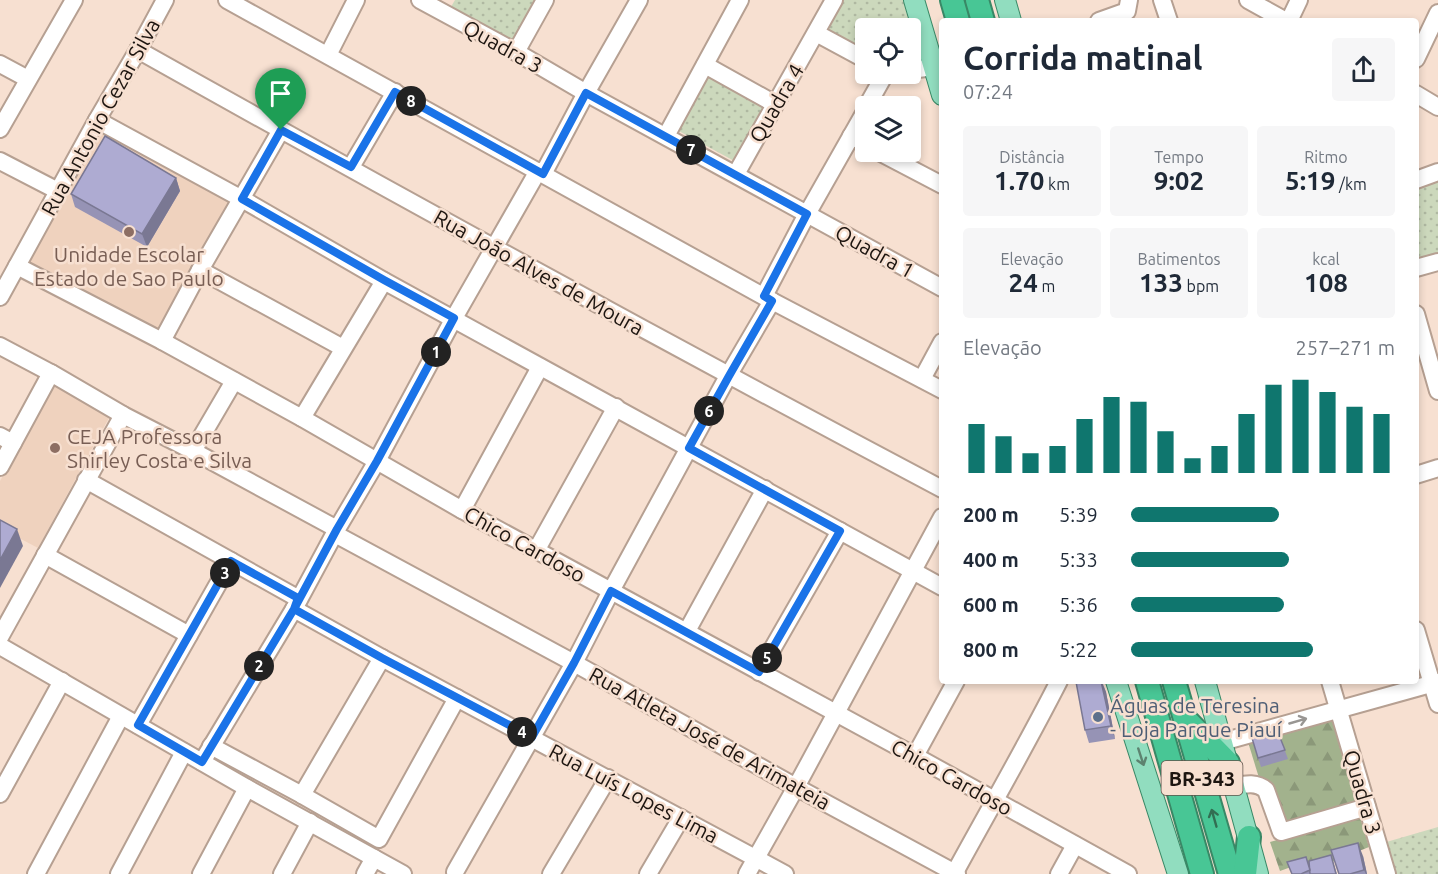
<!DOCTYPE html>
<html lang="pt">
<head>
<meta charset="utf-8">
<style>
  :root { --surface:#fff; --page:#f6f6f7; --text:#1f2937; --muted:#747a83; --accent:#0f766e }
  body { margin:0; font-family:Ubuntu,sans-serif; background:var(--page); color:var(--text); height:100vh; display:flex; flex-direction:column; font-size:22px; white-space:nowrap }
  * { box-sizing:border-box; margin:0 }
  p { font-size:20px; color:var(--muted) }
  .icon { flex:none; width:33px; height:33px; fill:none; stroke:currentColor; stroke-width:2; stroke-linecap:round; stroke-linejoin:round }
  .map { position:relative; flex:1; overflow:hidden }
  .side { position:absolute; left:939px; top:18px; width:480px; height:666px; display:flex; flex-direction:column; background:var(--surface); border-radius:6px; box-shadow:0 3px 9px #0003 }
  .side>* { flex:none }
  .controls { position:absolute; left:855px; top:18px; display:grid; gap:12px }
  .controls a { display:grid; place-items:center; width:66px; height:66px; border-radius:6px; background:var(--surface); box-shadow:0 3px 9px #0003; font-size:30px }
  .pin { position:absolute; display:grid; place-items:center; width:51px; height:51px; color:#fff; margin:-62px -26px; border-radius:50% 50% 50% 0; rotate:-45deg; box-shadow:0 0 6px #0007 }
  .pin .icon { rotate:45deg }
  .km { position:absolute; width:30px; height:30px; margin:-15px; border-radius:50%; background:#222; color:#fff; font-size:16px; line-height:30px; text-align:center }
  .round { display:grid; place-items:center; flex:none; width:63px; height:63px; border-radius:6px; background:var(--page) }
  .headline { display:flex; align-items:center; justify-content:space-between; height:102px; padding:0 24px }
  h1 { font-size:33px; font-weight:700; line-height:45px }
  .figures { display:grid; grid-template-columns:repeat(3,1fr); gap:9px; height:102px; padding:6px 24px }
  .figures div { display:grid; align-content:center; border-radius:6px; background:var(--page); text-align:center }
  .figures b { font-size:26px; font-weight:700 }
  .figures small { font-size:16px; font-weight:400 }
  .figures p { font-size:16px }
  .chart { height:168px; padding:12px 24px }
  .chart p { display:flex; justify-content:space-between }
  .chart svg { width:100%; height:108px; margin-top:6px; stroke:var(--accent); stroke-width:6 }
  ul { padding:0 24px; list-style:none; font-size:20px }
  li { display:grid; grid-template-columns:96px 72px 1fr; align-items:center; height:45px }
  li i { height:15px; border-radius:8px; background:var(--accent) }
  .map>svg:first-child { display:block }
  .built { fill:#efd2be }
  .forest { fill:url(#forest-firs) }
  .park { fill:url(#park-dots) }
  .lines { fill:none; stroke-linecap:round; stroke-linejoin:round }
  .minor-casing { stroke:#b6a092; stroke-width:20 }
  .major-casing { stroke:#398866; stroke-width:22 }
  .highway-casing { stroke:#398866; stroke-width:26 }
  .minor { stroke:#fff; stroke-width:16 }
  .major { stroke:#91ddbf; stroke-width:20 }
  .highway { stroke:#48c695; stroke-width:22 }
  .wall { fill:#9693b5 }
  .shaded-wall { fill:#7a7893 }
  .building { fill:#aeabd2; stroke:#7a7893; stroke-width:1.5 }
  .oneway { stroke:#999693 }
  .oneway2 { stroke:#5d8370 }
  .oneway3 { stroke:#326e52 }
  .route-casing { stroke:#fff; stroke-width:12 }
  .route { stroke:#1a73e8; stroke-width:8 }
  .education-dot { fill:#8d6e63; stroke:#f7e0d1; stroke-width:2 }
  .service-dot { fill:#5c6f8a; stroke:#f7e0d1; stroke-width:2 }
  .labels { text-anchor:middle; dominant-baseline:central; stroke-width:5; stroke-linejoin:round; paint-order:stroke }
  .shield { fill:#f7e0d1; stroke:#5e524a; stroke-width:1.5 }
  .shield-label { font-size:20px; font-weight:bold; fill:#1d1510 }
  .street-label { font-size:21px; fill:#1d1510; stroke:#f7e0d1 }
  .education-label { font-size:21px; fill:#785e54; stroke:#f7e0d1 }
  .service-label { font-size:21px; fill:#4e5e75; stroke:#f7e0d1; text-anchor:start }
</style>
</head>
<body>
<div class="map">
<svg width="1438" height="874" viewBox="0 0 1438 874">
  <defs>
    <pattern id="forest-firs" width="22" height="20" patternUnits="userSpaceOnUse" patternTransform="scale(1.5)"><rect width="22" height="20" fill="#a2b28d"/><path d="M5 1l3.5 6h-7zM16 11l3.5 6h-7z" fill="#8b9879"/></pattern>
    <pattern id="park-dots" width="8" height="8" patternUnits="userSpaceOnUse" patternTransform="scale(1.5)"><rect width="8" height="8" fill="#ccd8bc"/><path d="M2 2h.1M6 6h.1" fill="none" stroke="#afb8a1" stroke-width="1.8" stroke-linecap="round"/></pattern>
  </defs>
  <rect width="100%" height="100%" fill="#f7e0d1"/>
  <g class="built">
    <path d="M97,120L242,199L162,341L17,266Z"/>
    <path d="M54,385L110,416L38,548L0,528V481Z"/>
  </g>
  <g class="forest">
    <path d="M1332,720L1356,804L1274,827L1248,742Z"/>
    <path d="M1360,817L1369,847L1317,868L1291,867L1280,871L1270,842Z"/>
  </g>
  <g class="park">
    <path d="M455,0H540L514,48L448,12Z"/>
    <path d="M838,0H903L921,63H911L910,28H866L865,51L824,29Z"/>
    <path d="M706,74L767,107L738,163L677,130Z"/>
    <path d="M1438,181V254L1416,260V190Z"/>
    <path d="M1438,827V874H1393L1383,843Z"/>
  </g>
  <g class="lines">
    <g class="minor-casing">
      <g id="minor">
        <path d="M227,0L772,301L942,390"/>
        <path d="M420,0L516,52L586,93L942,288"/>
        <path d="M1162,0L1169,21"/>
        <path d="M1248,0L1286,21"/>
        <path d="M1099,21L1127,11L1129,0"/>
        <path d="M1289,21L1299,0"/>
        <path d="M816,33L866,60"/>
        <path d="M138,50C405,200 672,346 942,489"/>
        <path d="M516,52L545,0"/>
        <path d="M328,55L356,0"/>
        <path d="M1416,59L1438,13"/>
        <path d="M0,64L28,79"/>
        <path d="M705,65L775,104"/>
        <path d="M910,70L934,67"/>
        <path d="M1416,94L1438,107"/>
        <path d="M867,106L885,74"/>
        <path d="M97,120L242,199L384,281L942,587"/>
        <path d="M0,129L74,0"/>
        <path d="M666,136L740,0"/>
        <path d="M851,136L866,144"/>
        <path d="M879,152L942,185"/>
        <path d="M0,161L58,191"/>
        <path d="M351,167L395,92"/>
        <path d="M543,174L586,93L639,0"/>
        <path d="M736,174L834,0"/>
        <path d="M1416,180L1438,172"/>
        <path d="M17,266L162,341L302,418L462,510L915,756L1128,874"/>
        <path d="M1416,268L1438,262"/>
        <path d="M200,270L343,348"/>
        <path d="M764,296L807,214L866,110"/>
        <path d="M0,297L97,120L138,50L165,0"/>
        <path d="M1416,314L1438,391"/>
        <path d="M162,341L200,270L281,130"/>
        <path d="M0,346L51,373L123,415L193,451L337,529"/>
        <path d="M922,379L942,342"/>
        <path d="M302,418L384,281"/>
        <path d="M0,436L13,443"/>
        <path d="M193,451L234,381"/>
        <path d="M0,467L51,373"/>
        <path d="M1416,475L1438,468"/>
        <path d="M86,480L299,599"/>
        <path d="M462,510L540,367"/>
        <path d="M335,534L574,663L796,787L957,874"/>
        <path d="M537,549L616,407"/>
        <path d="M45,555L189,635"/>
        <path d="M294,609L382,658L785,874"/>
        <path d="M1416,630L1438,704"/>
        <path d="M687,631L765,489"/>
        <path d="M0,637L123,415"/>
        <path d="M0,646L247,788L403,874"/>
        <path d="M759,672L840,531"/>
        <path d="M1330,681L1387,874"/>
        <path d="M138,725L231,561"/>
        <path d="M1222,742L1438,682"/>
        <path d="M211,746L302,795L379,839L457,698"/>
        <path d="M915,756L956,681"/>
        <path d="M202,762L294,609L337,529L377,461L454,318L538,171"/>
        <path d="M1235,786C1246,784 1257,782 1266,790L1281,832L1367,807"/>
        <path d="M0,794L62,681"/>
        <path d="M302,795L382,658"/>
        <path d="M455,872L574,663L611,591L728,376L772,301"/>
        <path d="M36,874L121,716"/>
        <path d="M119,874L184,752"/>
        <path d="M201,874L247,788"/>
        <path d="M282,874L310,822"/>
        <path d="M365,874L374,858"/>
        <path d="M551,874L608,778"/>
        <path d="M648,874L681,818"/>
        <path d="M747,874L796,787L942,517"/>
        <path d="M954,874C989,810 1026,746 1059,681"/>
        <path d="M1059,874L1075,845"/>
      </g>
    </g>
    <g class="major-casing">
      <g id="major">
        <path d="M914,0L942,95"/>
        <path d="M1005,0L1011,21"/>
        <path d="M1116,681L1178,874"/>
        <path d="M1205,681L1258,874"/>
      </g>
    </g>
    <g class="highway-casing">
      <g id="highway">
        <path d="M952,0L958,21"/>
        <path d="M977,0L983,21"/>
        <path d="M1147,681L1202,874"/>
        <path d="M1174,681L1230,874"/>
        <path d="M1187,721L1228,763"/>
        <path d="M1245,874L1249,837"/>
      </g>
    </g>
    <use href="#minor" class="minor"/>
    <use href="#major" class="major"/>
    <use href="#highway" class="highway"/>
  </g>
  <g class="wall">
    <path d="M176,178L180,191L147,247L75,207L71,194Z"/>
    <path d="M1102,681L1106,692L1115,739L1089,743L1085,730Z"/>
    <path d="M1277,730L1288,759L1261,767L1258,758Z"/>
    <path d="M1331,855L1337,874H1292L1310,869Z"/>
    <path d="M1363,856L1367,874H1339Z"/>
  </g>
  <g class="shaded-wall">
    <path d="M176,178L180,191L147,247L142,234Z"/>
    <path d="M17,529L23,546L0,588V560Z"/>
    <path d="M1101,681L1106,692L1115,739L1111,726Z"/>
    <path d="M1358,843L1363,856L1367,874H1366L1364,870Z"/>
  </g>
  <g class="building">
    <path d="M105,136L176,178L142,234L71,194Z"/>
    <path d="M0,520L17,529L0,560Z"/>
    <path d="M1083,681H1101L1111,726L1085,730L1076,682Z"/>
    <path d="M1277,730L1285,750L1258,758L1252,738Z"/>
    <path d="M1358,843L1364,870L1350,874H1339L1331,850Z"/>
    <path d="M1331,855L1336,874H1310L1309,861Z"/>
    <path d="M1306,857L1310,870L1301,874H1292L1287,862Z"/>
  </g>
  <defs><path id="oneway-shaft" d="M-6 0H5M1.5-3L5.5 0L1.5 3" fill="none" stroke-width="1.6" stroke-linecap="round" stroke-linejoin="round" transform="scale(1.5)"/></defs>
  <use class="oneway" href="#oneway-shaft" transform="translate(1298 721) rotate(-16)"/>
  <use class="oneway2" href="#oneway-shaft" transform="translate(1141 757) rotate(72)"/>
  <use class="oneway3" href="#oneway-shaft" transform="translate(1214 818) rotate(-106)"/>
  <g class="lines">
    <g class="route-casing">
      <path id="route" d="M281,130L242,199L384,280L454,318L377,461L337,529L294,609L202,762L138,725L231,561L298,598L294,609L382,658L532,737L574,663L611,591L759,672L840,531L689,448L729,376L772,301L764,296L807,214L586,93L543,174L395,92L351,167L281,130"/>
    </g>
    <use href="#route" class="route"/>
  </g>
  <g class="education-dot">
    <circle cx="129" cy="232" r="6"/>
    <circle cx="55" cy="448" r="6"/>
  </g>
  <circle class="service-dot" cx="1098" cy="717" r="6"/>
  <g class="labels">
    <rect class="shield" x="1161.5" y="761" width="81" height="34" rx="4.5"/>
    <g class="shield-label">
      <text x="1202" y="778">BR-343</text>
    </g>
    <g class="street-label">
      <text transform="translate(503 46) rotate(29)">Quadra 3</text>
      <text transform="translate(776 103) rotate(-60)">Quadra 4</text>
      <text transform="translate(100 117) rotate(-61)">Rua Antonio Cezar Silva</text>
      <text transform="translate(875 251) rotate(29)">Quadra 1</text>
      <text transform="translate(539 272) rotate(29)">Rua João Alves de Moura</text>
      <text transform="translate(525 544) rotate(29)">Chico Cardoso</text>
      <text transform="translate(710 738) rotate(29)">Rua Atleta José de Arimateia</text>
      <text transform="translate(952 777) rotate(29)">Chico Cardoso</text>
      <text transform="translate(1363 792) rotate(74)">Quadra 3</text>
      <text transform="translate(634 793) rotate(28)">Rua Luís Lopes Lima</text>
    </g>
    <g class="education-label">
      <text x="129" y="254">Unidade Escolar<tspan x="129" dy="24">Estado de Sao Paulo</tspan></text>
      <text x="67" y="436" text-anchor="start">CEJA Professora<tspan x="67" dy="24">Shirley Costa e Silva</tspan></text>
    </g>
    <g class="service-label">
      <text x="1110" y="705">Águas de Teresina<tspan x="1110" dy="24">- Loja Parque Piauí</tspan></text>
    </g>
  </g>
</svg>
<div class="controls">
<a><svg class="icon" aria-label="locate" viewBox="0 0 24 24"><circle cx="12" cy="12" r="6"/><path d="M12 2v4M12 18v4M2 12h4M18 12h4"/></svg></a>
<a><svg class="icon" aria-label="layers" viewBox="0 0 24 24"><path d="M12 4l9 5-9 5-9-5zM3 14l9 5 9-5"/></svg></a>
</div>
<div class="pin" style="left:281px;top:130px;background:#1e9e55"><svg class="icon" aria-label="arrive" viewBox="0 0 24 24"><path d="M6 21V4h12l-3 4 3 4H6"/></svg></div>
<b class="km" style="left:436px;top:352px">1</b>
<b class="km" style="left:259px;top:666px">2</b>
<b class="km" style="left:225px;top:573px">3</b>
<b class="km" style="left:522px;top:732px">4</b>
<b class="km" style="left:767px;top:658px">5</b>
<b class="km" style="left:709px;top:411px">6</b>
<b class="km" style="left:691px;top:150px">7</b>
<b class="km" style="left:411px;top:101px">8</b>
<section class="side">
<div class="headline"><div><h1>Corrida matinal</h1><p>07:24</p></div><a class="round"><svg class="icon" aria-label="share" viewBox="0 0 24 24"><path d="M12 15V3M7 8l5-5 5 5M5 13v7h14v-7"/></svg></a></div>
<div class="figures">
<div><p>Distância</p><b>1.70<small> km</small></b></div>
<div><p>Tempo</p><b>9:02</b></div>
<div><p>Ritmo</p><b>5:19<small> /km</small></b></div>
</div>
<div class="figures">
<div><p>Elevação</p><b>24<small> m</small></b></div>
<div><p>Batimentos</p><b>133<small> bpm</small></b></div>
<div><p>kcal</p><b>108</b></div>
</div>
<div class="chart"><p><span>Elevação</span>257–271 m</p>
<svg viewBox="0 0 160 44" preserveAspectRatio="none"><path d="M5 44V24M15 44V29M25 44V36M35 44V33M45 44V22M55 44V13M65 44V15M75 44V27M85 44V38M95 44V33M105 44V20M115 44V8M125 44V6M135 44V11M145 44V17M155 44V20"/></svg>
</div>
<ul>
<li><b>200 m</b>5:39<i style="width:56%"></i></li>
<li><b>400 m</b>5:33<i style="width:60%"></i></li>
<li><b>600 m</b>5:36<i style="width:58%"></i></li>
<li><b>800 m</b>5:22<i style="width:69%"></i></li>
</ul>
</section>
</div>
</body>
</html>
